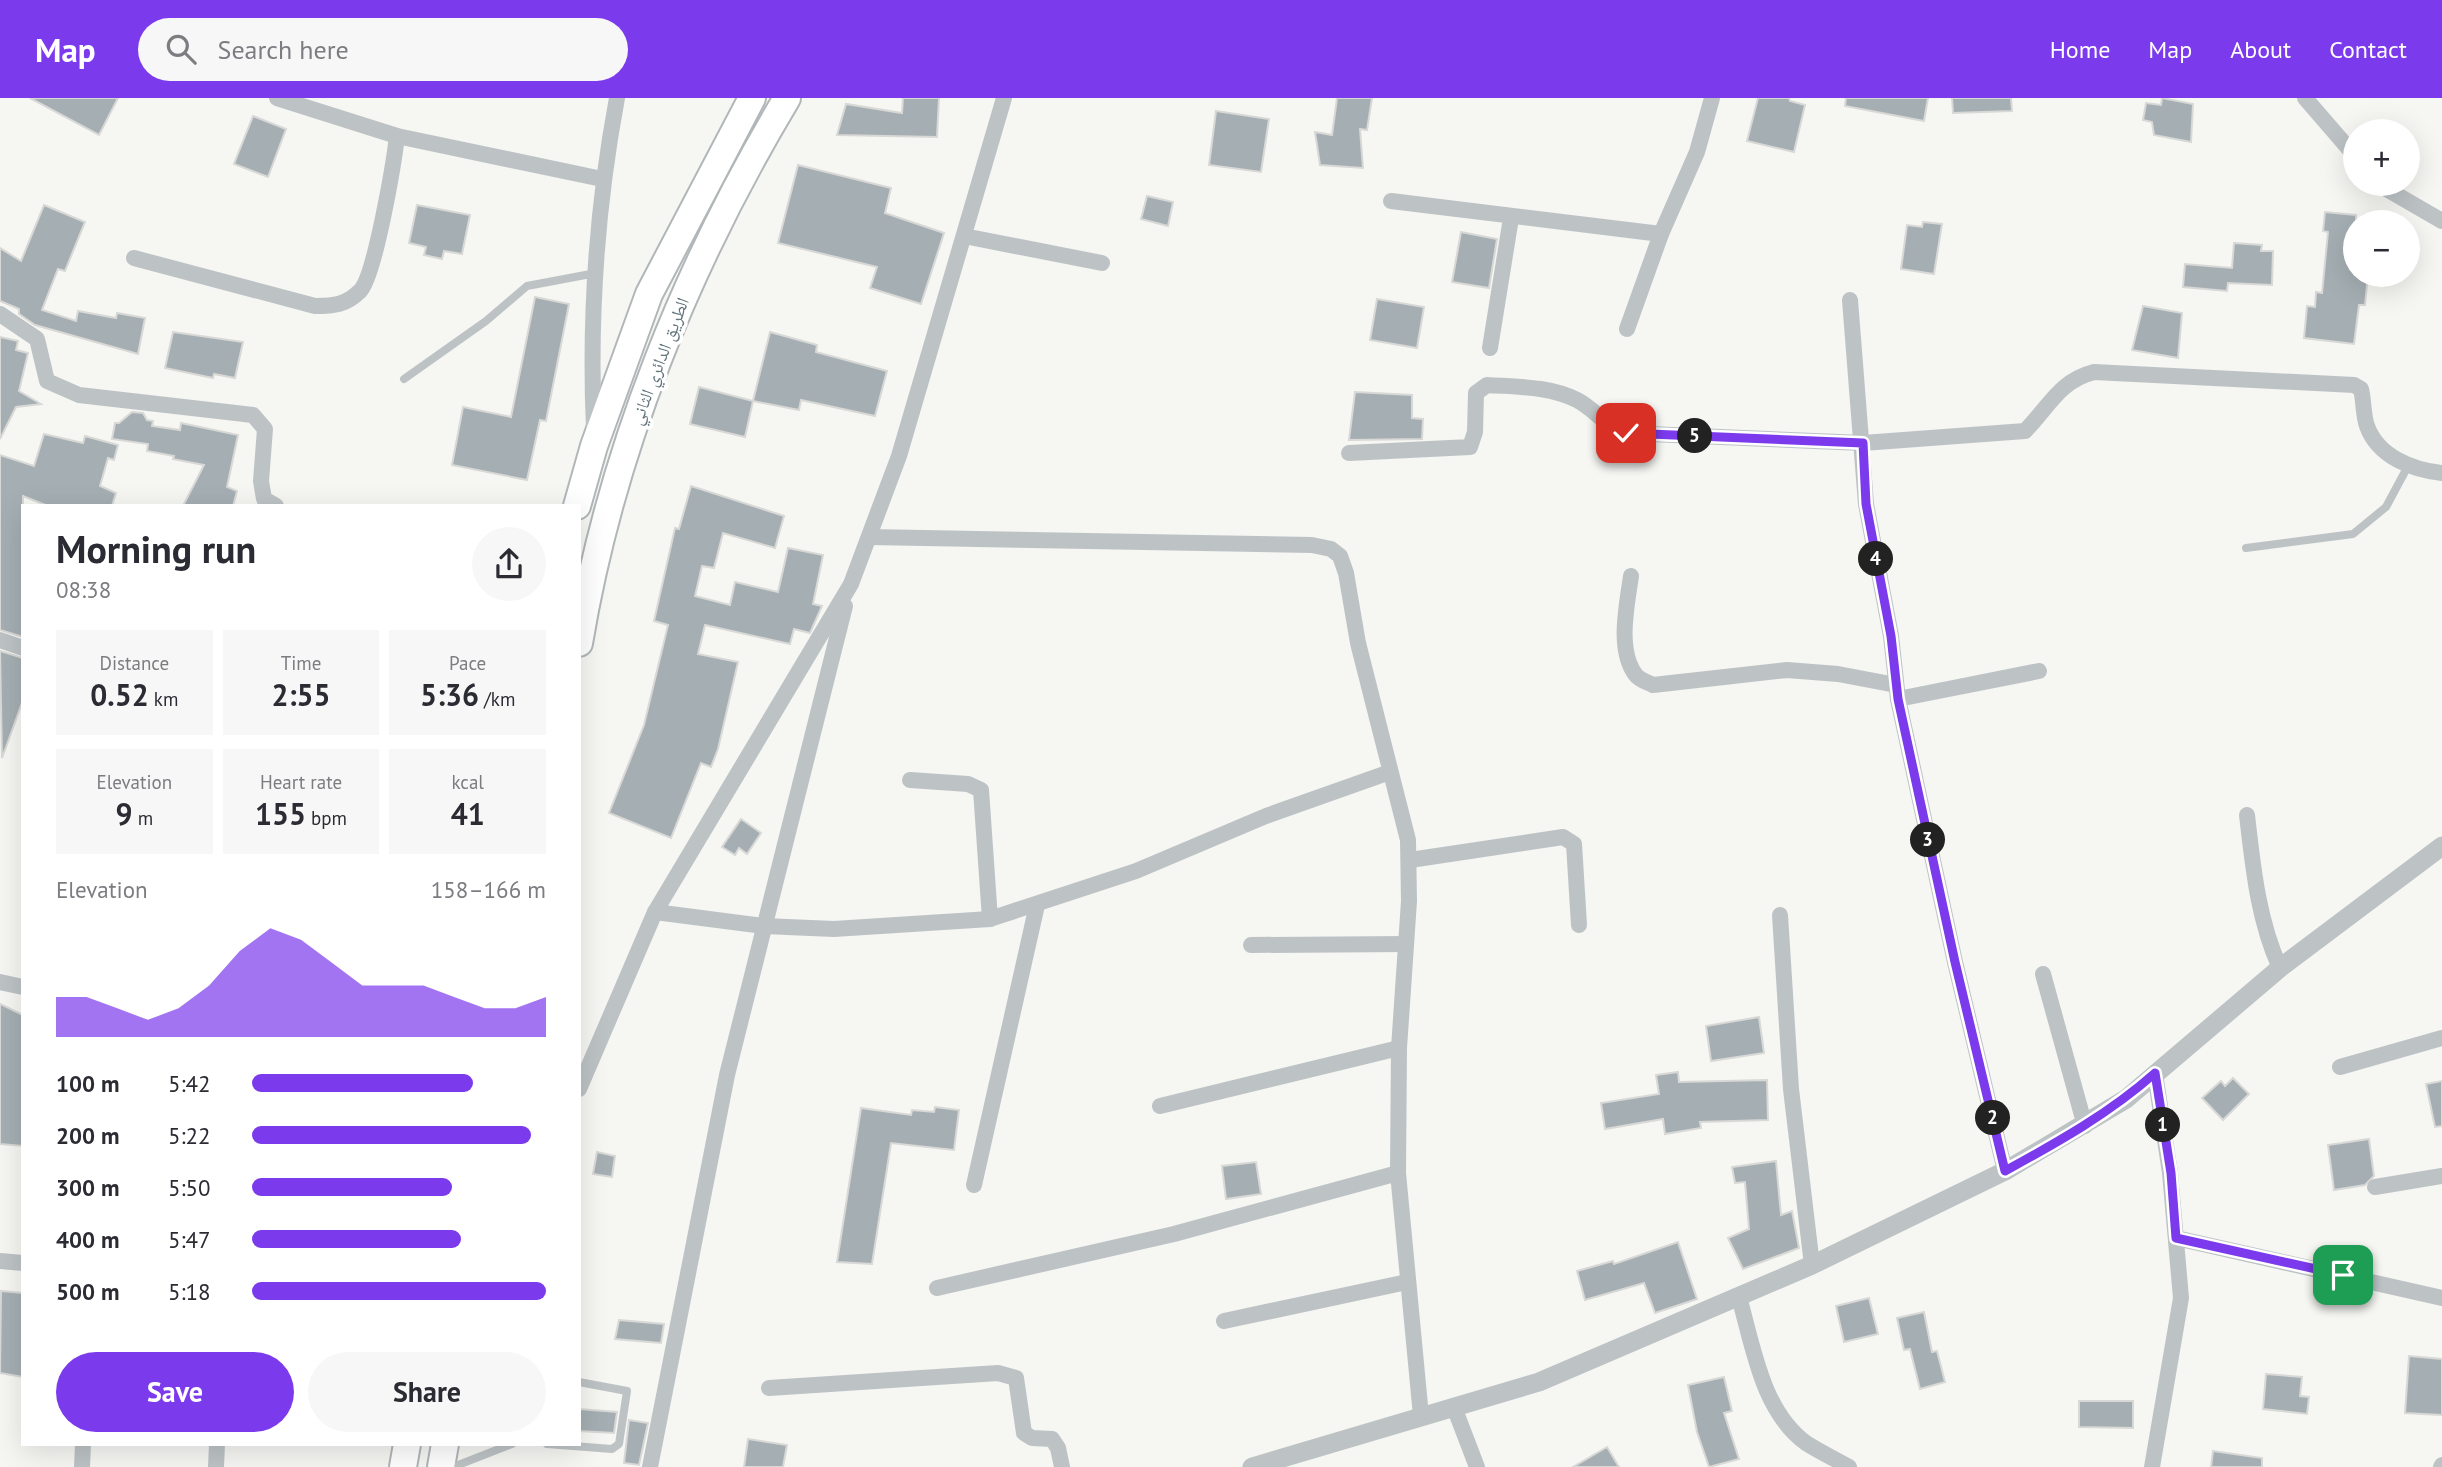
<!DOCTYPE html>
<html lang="en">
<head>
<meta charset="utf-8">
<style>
  :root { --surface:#fff; --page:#f7f7f7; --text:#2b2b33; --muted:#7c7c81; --accent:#7c3aed }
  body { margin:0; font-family:"PT Sans","Noto Naskh Arabic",sans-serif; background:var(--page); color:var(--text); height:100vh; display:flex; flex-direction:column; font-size:26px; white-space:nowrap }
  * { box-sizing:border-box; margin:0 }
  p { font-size:23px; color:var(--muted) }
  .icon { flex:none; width:38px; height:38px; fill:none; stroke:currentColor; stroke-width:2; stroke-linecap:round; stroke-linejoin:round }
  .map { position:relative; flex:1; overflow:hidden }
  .drawer { position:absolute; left:21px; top:406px; width:560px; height:942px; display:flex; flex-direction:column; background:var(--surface); border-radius:0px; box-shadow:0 7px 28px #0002 }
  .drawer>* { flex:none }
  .controls { position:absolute; left:2343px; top:21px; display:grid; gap:14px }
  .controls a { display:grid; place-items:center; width:77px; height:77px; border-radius:50%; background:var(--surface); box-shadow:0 7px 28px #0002; font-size:35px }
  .pin { position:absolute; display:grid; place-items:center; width:60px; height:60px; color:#fff; margin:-30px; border-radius:14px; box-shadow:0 4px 10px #0006 }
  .km { position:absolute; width:35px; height:35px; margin:-18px; border-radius:50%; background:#222; color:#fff; font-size:19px; line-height:35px; text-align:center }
  .round { display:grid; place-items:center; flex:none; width:74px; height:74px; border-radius:37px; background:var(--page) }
  .head { display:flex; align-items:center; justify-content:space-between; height:119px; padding:0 35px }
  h1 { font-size:38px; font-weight:800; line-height:52px }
  .figures { display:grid; grid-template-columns:repeat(3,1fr); gap:10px; height:119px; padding:7px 35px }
  .figures div { display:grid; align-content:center; border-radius:0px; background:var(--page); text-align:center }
  .figures b { font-size:30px; font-weight:800 }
  .figures small { font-size:19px; font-weight:400 }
  .figures p { font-size:19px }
  .chart { height:196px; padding:14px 35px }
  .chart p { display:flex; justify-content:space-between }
  .chart svg { width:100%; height:126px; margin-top:7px; fill:var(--accent); opacity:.7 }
  .primary-button { display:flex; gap:14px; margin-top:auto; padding:14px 35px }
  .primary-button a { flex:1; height:80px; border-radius:42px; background:var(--accent); color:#fff; font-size:28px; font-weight:800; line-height:80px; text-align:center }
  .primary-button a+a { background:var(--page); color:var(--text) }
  ul { padding:0 35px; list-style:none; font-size:23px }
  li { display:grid; grid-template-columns:112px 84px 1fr; align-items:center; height:52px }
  li i { height:18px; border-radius:9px; background:var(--accent) }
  header { display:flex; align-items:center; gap:42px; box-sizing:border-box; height:98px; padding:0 35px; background:var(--accent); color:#fff }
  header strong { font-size:33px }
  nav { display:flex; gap:38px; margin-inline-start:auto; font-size:24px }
  .search { width:490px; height:63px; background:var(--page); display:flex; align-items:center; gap:18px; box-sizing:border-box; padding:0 24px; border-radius:38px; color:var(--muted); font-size:26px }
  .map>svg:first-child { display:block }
  .building { fill:#a5afb3; stroke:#d8d8d6; stroke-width:2 }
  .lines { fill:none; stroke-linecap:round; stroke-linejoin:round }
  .trunk-casing { stroke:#b1b6b8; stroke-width:30 }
  .service { stroke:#bdc3c5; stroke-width:8 }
  .minor { stroke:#bdc3c5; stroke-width:16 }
  .tertiary { stroke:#bdc3c5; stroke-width:19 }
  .trunk { stroke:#fff; stroke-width:26 }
  .route-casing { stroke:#fff; stroke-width:14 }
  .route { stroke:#7c3aed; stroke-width:9 }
  .labels { text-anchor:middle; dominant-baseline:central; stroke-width:7; stroke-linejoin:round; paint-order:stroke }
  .street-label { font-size:18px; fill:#63757d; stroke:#fff }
</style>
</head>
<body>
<header>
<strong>Map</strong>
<div class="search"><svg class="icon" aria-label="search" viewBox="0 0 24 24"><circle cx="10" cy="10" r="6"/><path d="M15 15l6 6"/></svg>Search here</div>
<nav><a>Home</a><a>Map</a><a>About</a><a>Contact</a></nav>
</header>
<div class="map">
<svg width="2442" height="1369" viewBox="0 0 2442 1369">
  <rect width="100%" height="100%" fill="#f6f6f3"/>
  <g class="building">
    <path d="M30,0H118L99,37Z"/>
    <path d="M903,0H939L937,39L837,37L846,6L902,15Z"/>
    <path d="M1337,0H1372L1367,32L1360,31L1363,70L1320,67L1315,34L1332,37Z"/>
    <path d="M1758,0H1789L1790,3L1805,7L1794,54L1747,43Z"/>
    <path d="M1846,0H1928L1924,23L1845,8Z"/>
    <path d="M1952,0H2011L2012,13L1953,15Z"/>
    <path d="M2162,0L2193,6L2191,44L2154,37L2152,24L2143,22L2146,5L2161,7Z"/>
    <path d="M1216,13L1269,21L1261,74L1209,67Z"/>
    <path d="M253,18L286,31L268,79L234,66Z"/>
    <path d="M798,67L891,90L885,115L944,135L921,206L870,190L877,169L778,145Z"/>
    <path d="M1147,98L1173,104L1168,128L1141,121Z"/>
    <path d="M44,107L85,124L65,173L58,171L42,212L76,223L78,213L116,220L117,215L145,220L138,256L35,227L19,216V211L0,203V150L21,163Z"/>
    <path d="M417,107L470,117L462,156L444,153L442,161L424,157L426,149L409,145Z"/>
    <path d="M2325,114L2356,117V177H2368L2365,207H2359L2354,246L2304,240L2307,208L2315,209L2316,194L2322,195L2328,134L2323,133Z"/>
    <path d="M1923,124L1942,126L1934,176L1901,171L1907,127L1922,129Z"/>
    <path d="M1461,134L1497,141L1489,190L1452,184Z"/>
    <path d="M2234,145L2262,147L2261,153H2273L2272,187L2228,185L2227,193L2183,189L2185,166L2232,170Z"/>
    <path d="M535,199L569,206L546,323L540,322L527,382L452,367L463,309L511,319Z"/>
    <path d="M1377,201L1424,209L1417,250L1370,242Z"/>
    <path d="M2143,208L2182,215L2178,260L2132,252Z"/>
    <path d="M173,234L243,244L235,280L214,276L213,280L165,270Z"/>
    <path d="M770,234L817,247L816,254L887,273L875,318L801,302L799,312L753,303Z"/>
    <path d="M0,239L18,243L16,252L28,255L19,293L41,306L16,309L0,341Z"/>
    <path d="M699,289L753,303L745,339L690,326Z"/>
    <path d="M1355,294L1412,297V320L1423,321L1422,341L1349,342Z"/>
    <path d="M132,314L143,315L147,322L153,323L152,328L180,332L181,325L238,337L227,389L237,393L233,408H183L204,367L173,361L174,358L147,353L148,346L112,341L115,325H119Z"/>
    <path d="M44,336L83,345L85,338L118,347L114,362L108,360L100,388L116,395L112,408H48L23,398V539L0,532V357L34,368Z"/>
    <path d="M691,388L784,418L775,450L723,435L714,470L702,468L695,498L730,507L735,484L778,494L788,450L823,457L813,506L822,508L810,535L794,531L790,546L705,527L698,556L738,564L718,651L711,669L701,665L671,740L609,715L644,627L668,527L654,523L675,430L679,431Z"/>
    <path d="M0,553L23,560V602L2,660Z"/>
    <path d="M741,721L761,735L747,756L739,750L735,757L722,749Z"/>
    <path d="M0,906L23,917V1048L0,1046Z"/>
    <path d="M1759,919L1764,955L1711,963L1706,928Z"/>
    <path d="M1678,974L1679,984L1767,982L1768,1022L1700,1024L1701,1030L1665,1036L1663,1021L1605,1031L1601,1005L1659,996L1656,977Z"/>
    <path d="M2233,980L2249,996L2223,1022L2202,1000L2221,983L2225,988Z"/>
    <path d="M2442,983V1028L2435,1029L2426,986Z"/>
    <path d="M935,1009L959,1012L954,1052L891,1045L872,1166L837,1164L861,1010L911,1017L912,1012L934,1014Z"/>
    <path d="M2369,1041L2374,1078L2365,1087L2334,1092L2328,1047Z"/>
    <path d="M597,1054L615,1058L612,1079L593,1076Z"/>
    <path d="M1776,1063L1781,1117L1792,1113L1799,1150L1743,1171L1728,1140L1749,1131L1745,1084L1735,1085L1732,1069Z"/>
    <path d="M1256,1064L1261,1096L1226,1101L1222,1068Z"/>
    <path d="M1678,1144L1697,1201L1655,1215L1644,1185L1585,1202L1577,1173L1613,1163L1614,1166Z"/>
    <path d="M1,1193L23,1195V1279L0,1275Z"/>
    <path d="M1869,1200L1878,1236L1844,1244L1836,1208Z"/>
    <path d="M1924,1214L1932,1254L1937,1253L1945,1284L1920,1291L1910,1251L1904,1252L1897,1220Z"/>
    <path d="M619,1222L664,1226L661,1245L615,1241Z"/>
    <path d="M2409,1258L2442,1261V1317L2405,1315Z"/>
    <path d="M2266,1276L2302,1279L2300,1298L2309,1299L2307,1316L2263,1311Z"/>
    <path d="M1724,1279L1732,1313L1724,1315L1739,1361L1709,1369L1697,1334L1688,1287Z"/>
    <path d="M2079,1303H2133V1330L2079,1329Z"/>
    <path d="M579,1311L617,1314L614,1335L579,1333Z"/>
    <path d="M629,1322L648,1325L639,1367L624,1365Z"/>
    <path d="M748,1341L787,1347L783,1369H744Z"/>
    <path d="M1607,1349L1619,1369H1573Z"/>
    <path d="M2213,1353L2262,1360V1369H2211Z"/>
  </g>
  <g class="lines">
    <g class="trunk-casing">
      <g id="trunk">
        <path d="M577,408L594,348L649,196L752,0"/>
        <path d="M579,545C611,353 687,167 787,0"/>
        <path d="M403,1369L407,1346"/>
        <path d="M441,1369L445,1346"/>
      </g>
    </g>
    <g class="service">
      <path d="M404,281L486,223L527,188L596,175"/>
      <path d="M2246,450L2353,436L2386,409L2408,368"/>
      <path d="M547,1346L612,1351L619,1346L627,1293L579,1284"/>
      <path d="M453,1369L512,1346"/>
    </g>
    <g class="minor">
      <path d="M277,0L397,38L602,81"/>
      <path d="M2305,0L2356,59"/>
      <path d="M2378,86L2442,123"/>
      <path d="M1391,103L1661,136"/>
      <path d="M964,138L1102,165"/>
      <path d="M134,160L315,208C334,208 346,207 360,193C375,178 394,64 397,38"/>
      <path d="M1850,202L1866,406L1891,538L1898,601L1955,864L2005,1073"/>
      <path d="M0,216L37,241L47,283L79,297L253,317L265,331L261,383L264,401L276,408"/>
      <path d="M1627,231L1661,136L1697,54L1712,0"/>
      <path d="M1490,250L1511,120"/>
      <path d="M594,332C589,218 596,112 617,0"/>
      <path d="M1349,355L1470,349L1475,334L1476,295L1487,287C1517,289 1549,288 1577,302C1596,312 1606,329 1626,335L1863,345L2025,333C2049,309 2059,283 2094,274L2354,287L2361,291C2364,303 2363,317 2367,328C2378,359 2413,372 2442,375"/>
      <path d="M869,439L1312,447L1331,451L1340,458L1346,475L1358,545L1408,742L1409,803L1399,950L1398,1075L1421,1318"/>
      <path d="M1631,478C1627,507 1617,551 1635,576C1639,582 1647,584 1653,587L1787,572L1838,576L1896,587"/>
      <path d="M0,542L23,550"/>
      <path d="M1898,601L2039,573"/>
      <path d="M910,682L968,686L981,692L990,821"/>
      <path d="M2247,717C2253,769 2258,822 2280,870"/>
      <path d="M1410,762L1563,739L1574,746L1579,827"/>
      <path d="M655,814L764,828L834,831L990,821L1136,773L1266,718L1390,674"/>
      <path d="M1780,817L1791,991L1812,1167"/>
      <path d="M1251,847L1406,846"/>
      <path d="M2043,876L2085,1028"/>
      <path d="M0,884L23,889"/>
      <path d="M2340,969L2442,940"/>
      <path d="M579,991L655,814L851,486L899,358L1004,0"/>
      <path d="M1160,1008L1399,950"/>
      <path d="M974,1087L1037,807"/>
      <path d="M2375,1089L2442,1078"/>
      <path d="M2176,1140L2442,1200"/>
      <path d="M0,1163L23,1165"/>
      <path d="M937,1190L1174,1136L1398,1075"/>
      <path d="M1739,1199C1753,1248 1762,1313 1806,1345C1820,1354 1835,1361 1849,1369"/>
      <path d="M1224,1223L1407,1184"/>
      <path d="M769,1290L998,1275L1016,1280L1024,1335L1032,1340L1052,1341L1058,1350L1062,1369"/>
      <path d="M1454,1309L1477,1369"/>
      <path d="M82,1369L83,1346"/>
      <path d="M216,1369L217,1346"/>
      <path d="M650,1369L727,977L845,508"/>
      <path d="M2152,1369L2181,1200L2170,1075L2155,975"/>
      <path d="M2441,1369L2442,1367"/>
    </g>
    <path class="tertiary" d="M1252,1369L1539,1284L1812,1167L2005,1073L2126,1001L2280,870L2442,748"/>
    <use href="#trunk" class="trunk"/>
  </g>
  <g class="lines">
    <g class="route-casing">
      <path id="route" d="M1626,335L1863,345L1866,406L1891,538L1898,601L1955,864L2005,1073C2058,1044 2110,1015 2155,975L2171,1075L2176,1140L2343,1177"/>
    </g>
    <use href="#route" class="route"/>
  </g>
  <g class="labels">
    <g class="street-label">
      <text transform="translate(659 263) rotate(-69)">الطريق الدائري الثاني</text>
    </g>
  </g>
</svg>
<div class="controls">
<a>+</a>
<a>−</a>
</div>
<div class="pin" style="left:2343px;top:1177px;background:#1e9e55"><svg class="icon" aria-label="arrive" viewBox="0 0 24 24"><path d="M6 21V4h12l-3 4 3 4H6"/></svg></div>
<div class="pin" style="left:1626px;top:335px;background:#d93025"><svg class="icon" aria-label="check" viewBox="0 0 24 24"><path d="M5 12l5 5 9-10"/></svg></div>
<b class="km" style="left:2163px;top:1027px">1</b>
<b class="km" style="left:1993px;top:1020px">2</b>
<b class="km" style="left:1928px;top:742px">3</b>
<b class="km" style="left:1876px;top:461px">4</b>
<b class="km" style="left:1695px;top:338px">5</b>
<section class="drawer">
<div class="head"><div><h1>Morning run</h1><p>08:38</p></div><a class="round"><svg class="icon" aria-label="share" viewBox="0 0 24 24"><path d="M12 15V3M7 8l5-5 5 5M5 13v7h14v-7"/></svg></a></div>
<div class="figures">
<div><p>Distance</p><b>0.52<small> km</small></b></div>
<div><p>Time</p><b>2:55</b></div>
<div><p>Pace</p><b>5:36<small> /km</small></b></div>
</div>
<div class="figures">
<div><p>Elevation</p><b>9<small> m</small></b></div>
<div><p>Heart rate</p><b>155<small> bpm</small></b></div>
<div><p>kcal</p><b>41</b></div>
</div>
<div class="chart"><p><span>Elevation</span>158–166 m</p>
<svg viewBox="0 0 160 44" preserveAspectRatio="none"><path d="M0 44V30L10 30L20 34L30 38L40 34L50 26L60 14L70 6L80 10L90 18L100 26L110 26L120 26L130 30L140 34L150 34L160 30V44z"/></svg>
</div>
<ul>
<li><b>100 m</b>5:42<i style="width:75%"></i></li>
<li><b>200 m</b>5:22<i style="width:95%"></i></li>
<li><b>300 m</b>5:50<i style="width:68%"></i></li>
<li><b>400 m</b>5:47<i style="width:71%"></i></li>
<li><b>500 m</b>5:18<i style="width:100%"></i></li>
</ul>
<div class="primary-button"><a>Save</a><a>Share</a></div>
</section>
</div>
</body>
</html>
